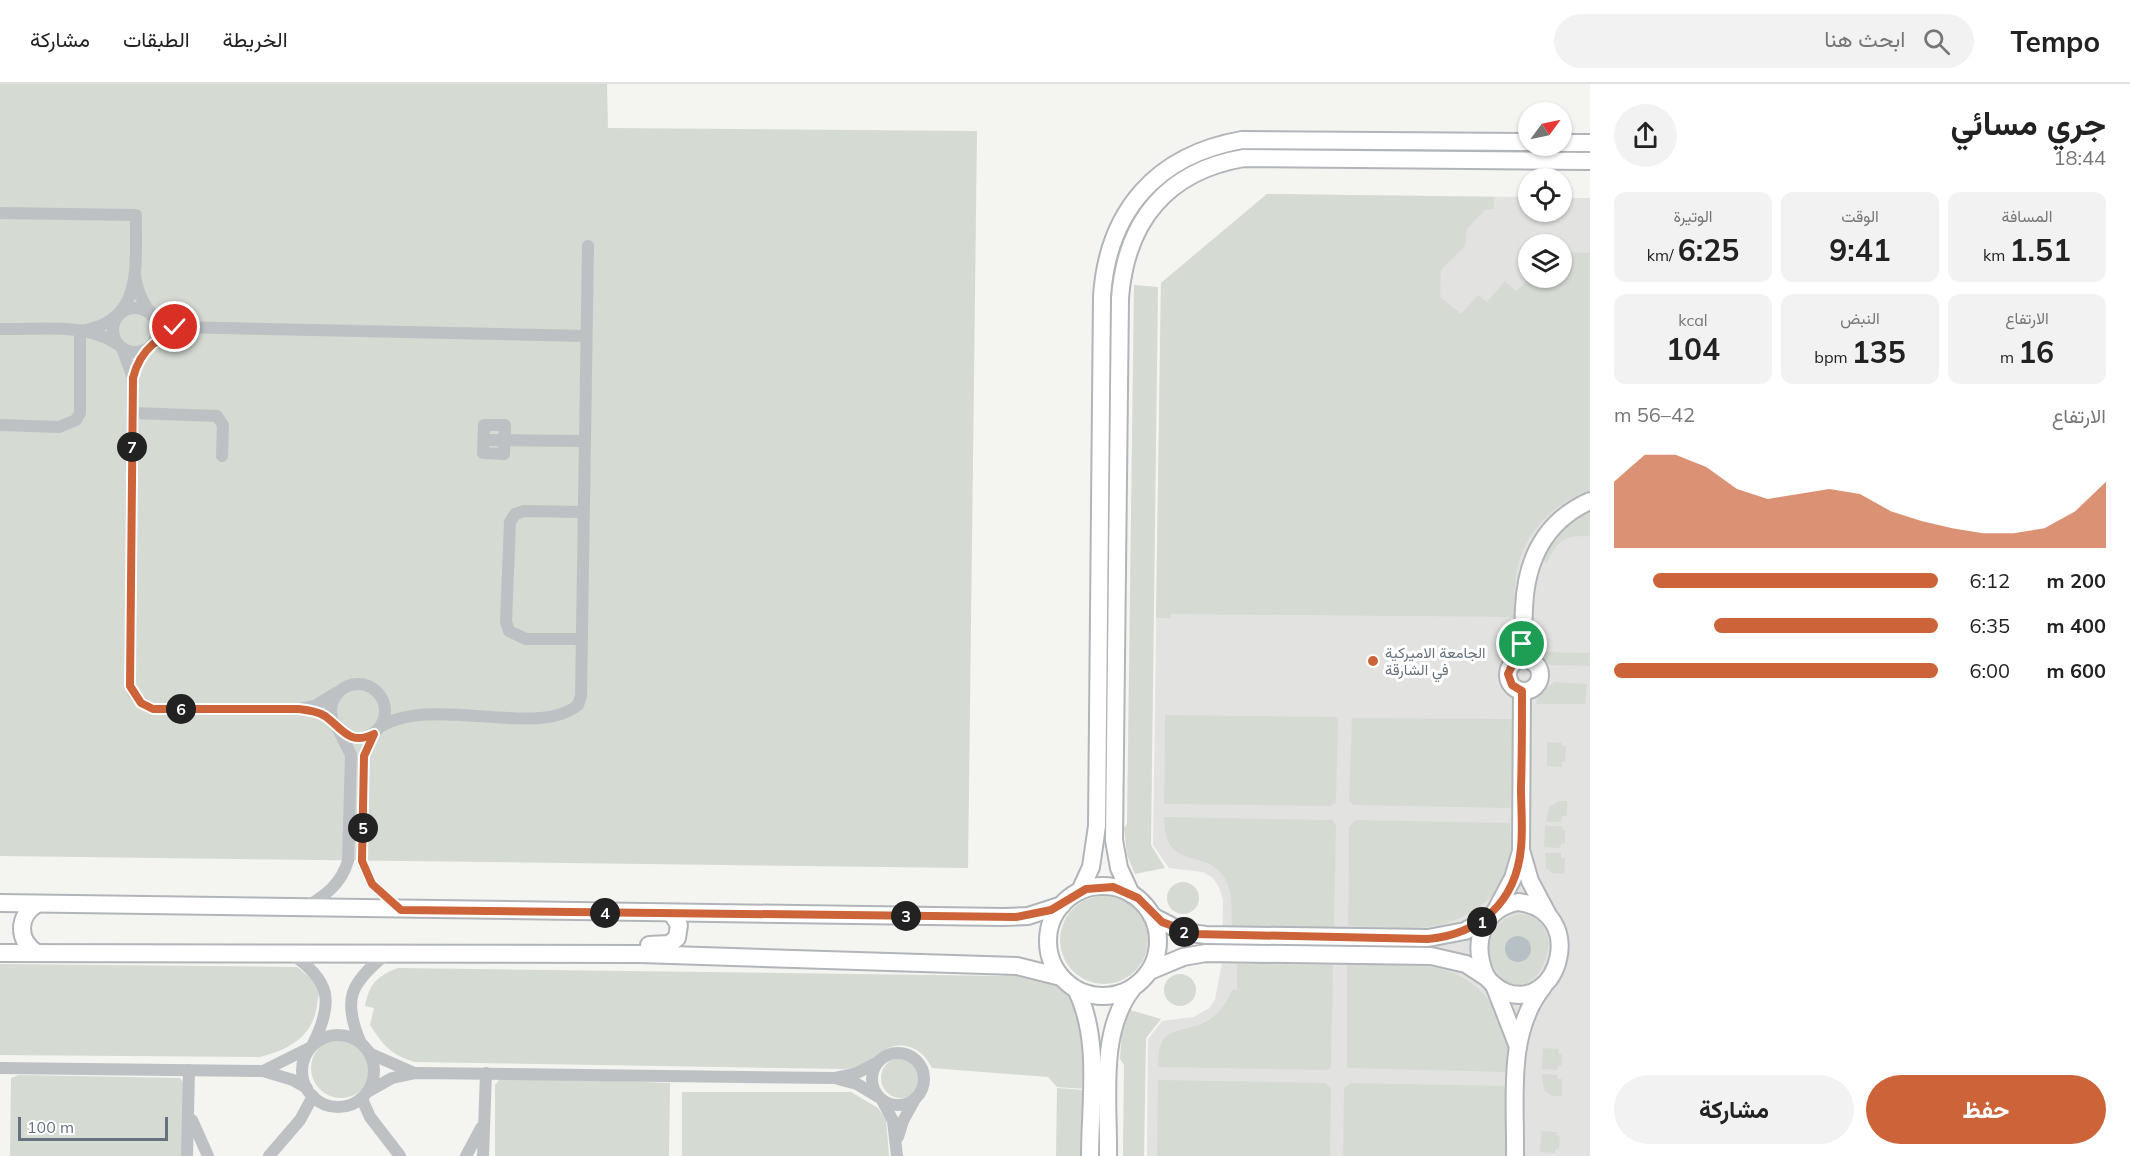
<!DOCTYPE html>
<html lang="ar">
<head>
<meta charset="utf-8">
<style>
  :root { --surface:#fff; --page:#f2f2f2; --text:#222; --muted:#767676; --line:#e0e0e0; --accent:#cd6338 }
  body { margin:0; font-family:Mulish,Vazirmatn,sans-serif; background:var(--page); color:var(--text); direction:rtl; height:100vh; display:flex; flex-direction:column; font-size:22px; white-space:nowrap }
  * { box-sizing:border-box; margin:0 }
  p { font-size:20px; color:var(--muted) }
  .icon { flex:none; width:33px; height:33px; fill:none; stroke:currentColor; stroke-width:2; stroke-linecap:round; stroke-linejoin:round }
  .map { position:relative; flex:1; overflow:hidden; direction:ltr }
  .side { display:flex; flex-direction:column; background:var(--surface); width:540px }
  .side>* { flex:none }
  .needle { width:39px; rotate:57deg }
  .buttons { position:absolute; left:1518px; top:18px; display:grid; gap:12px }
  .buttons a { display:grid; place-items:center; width:54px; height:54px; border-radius:50%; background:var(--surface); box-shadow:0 2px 4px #0004; font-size:30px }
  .scale { position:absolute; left:18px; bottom:15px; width:150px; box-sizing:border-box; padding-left:6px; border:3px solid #67727e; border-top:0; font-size:16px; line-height:21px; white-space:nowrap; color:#67727e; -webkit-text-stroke:4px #fff; paint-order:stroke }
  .pin { position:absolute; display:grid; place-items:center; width:51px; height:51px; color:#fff; margin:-26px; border:3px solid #fff; border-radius:50%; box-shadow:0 2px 6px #0007 }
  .km { position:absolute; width:30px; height:30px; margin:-15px; border-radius:50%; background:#222; color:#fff; font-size:16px; line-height:30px; text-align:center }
  .round { display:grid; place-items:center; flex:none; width:63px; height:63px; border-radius:32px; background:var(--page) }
  .head { display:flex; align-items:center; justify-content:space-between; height:102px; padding:0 24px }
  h1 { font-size:33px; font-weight:700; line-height:45px }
  .metrics { display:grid; grid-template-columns:repeat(3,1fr); gap:9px; height:102px; padding:6px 24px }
  .metrics div { display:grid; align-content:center; border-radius:12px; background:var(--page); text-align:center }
  .metrics b { font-size:30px; font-weight:700 }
  .metrics small { font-size:16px; font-weight:400 }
  .metrics p { font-size:16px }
  .chart { height:168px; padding:12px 24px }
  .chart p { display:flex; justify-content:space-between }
  .chart svg { width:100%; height:108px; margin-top:6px; fill:var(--accent); opacity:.7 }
  .action { display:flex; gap:12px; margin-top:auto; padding:12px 24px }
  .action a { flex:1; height:69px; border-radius:36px; background:var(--accent); color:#fff; font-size:24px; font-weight:700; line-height:69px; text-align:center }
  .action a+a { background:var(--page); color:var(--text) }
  ul { padding:0 24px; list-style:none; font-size:20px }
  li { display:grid; grid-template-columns:96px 72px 1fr; align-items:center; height:45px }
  li i { height:15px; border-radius:8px; background:var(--accent) }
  header { display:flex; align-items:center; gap:36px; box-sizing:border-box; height:84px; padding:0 30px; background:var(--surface); border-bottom:2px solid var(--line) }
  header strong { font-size:28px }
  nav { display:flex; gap:33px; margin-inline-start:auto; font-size:21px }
  .search { width:420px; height:54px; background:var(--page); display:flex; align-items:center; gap:15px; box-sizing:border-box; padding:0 21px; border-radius:33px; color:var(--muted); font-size:22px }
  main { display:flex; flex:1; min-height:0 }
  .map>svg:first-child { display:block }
  .built { fill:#e2e3e1; fill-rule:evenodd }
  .green { fill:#d5dad3 }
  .water { fill:#b7c0c4 }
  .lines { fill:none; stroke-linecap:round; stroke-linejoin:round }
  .secondary-casing { stroke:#b1b5b9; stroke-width:20 }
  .street { stroke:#bec1c4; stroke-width:12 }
  .secondary { stroke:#fff; stroke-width:16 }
  .route-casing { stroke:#fff; stroke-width:12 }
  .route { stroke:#cd6338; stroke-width:8 }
  .poi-dot { fill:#cd6338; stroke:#fff; stroke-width:2 }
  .labels { text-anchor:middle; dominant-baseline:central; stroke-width:6; stroke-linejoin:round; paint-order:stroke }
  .poi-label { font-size:15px; fill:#67727e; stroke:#fff; text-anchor:start }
</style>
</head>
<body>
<header>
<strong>Tempo</strong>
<div class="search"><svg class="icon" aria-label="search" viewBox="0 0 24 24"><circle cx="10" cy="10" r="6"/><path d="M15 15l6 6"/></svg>ابحث هنا</div>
<nav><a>الخريطة</a><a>الطبقات</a><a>مشاركة</a></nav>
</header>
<main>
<section class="side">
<div class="head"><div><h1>جري مسائي</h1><p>18:44</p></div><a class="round"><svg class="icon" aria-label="share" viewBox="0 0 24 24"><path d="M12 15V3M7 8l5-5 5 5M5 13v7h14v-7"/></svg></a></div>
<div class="metrics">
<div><p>المسافة</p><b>1.51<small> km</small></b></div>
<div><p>الوقت</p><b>9:41</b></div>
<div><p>الوتيرة</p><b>6:25<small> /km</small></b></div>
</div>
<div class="metrics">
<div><p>الارتفاع</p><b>16<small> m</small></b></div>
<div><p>النبض</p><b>135<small> bpm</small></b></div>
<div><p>kcal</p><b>104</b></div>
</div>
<div class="chart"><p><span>الارتفاع</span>42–56 m</p>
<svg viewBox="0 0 160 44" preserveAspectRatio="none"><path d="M0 44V17L10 6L20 6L30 11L40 20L50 24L60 22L70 20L80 22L90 29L100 33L110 36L120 38L130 38L140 36L150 29L160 17V44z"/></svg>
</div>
<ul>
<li><b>200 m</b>6:12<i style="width:88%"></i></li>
<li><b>400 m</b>6:35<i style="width:69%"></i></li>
<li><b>600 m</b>6:00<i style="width:100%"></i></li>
</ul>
<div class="action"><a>حفظ</a><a>مشاركة</a></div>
</section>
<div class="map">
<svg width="1590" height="1072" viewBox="0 0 1590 1072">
  <rect width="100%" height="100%" fill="#f4f4f1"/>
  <path class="built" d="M1267,110L1528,113V128H1562V114H1590V1072H1147L1148,955L1162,937L1194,933L1209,924L1215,916L1222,879L1223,816L1219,803L1213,794L1203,788L1169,784L1153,761L1161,199ZM1528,160H1562V194H1528Z"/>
  <g class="green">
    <path d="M0,0H607L608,44L977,47L968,784L0,772Z"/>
    <path d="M1267,110L1494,113V125L1485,126L1467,145L1465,162L1441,186L1440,213L1461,230L1478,211L1487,218L1505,197L1516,207L1530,194H1562V168L1590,169V406C1556,417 1523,450 1517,486C1514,501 1515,518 1515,533L1171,530V534H1156L1161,199Z"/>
    <path d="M1134,201L1158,203L1151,761L1165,784L1135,790L1127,771L1124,744L1127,740Z"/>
    <path d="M1590,427V452C1564,452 1558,454 1547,479L1541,477C1553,453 1566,440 1590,427Z"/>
    <path d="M1542,568L1590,569V582L1550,581L1542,574Z"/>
    <path d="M1555,598L1587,600L1585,620H1536L1540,607Z"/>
    <path d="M1165,631L1338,633L1336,718L1330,722L1164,720Z"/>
    <path d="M1352,634L1513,635L1511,724L1353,721L1349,717Z"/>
    <path d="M1547,658L1562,659V662H1566L1565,678H1562V683L1547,682Z"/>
    <path d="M1559,717H1567V732H1562L1561,738H1546L1549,723Z"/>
    <path d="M1164,733L1333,736L1336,742L1334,843H1232C1231,830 1233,814 1228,801C1212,759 1164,793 1164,733Z"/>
    <path d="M1355,736L1510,739C1510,752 1512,767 1510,780C1507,796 1497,808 1485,818C1444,853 1399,843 1348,842L1349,743Z"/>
    <path d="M1545,742H1562V746H1565V759L1561,760L1560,764L1544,763Z"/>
    <path d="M1545,769H1561V774H1565L1564,790L1552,789L1546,784Z"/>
    <circle cx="1183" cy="814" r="16"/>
    <circle cx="1104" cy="856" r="44"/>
    <path d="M1520,830C1581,836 1530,940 1495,886C1480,863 1494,833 1520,830Z"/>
    <path d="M0,880L297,883C304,889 317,897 319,907C319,911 317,917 317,921C313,953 288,966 260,973L0,971Z"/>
    <path d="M1237,880L1333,881L1331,983L1328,986L1158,983C1159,976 1158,966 1161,960C1172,935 1211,957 1232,906H1237Z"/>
    <path d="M1347,880C1398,882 1452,871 1488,915C1497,926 1505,942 1507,956C1508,967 1507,978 1507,988L1347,984Z"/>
    <path d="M398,884L1005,892L1012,887C1025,891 1040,893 1052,899C1092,915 1084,971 1086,1005L1057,1003L1048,993L932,984C918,955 886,954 869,982L844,985L415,978C392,972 383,961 370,941L374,924L365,922C369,900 377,892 398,884Z"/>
    <circle cx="1180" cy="906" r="16"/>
    <path d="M1130,926L1161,935L1146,954L1144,1072H1123L1124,981L1120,975L1122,946Z"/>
    <circle cx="341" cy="984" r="30"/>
    <path d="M1543,964L1559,965L1558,969H1562L1561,982H1558L1557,986L1542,985Z"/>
    <circle cx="901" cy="994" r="20"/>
    <path d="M1542,990L1558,991L1557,995H1562V1012H1552L1544,1006Z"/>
    <path d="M19,991L180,994L185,1001L186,1072H10L11,994Z"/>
    <path d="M502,993L670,999L669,1072H495V1001Z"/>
    <path d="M1158,996L1326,999L1331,1005L1330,1072H1157Z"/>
    <path d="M1351,999L1507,1002L1506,1072H1343L1344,1004Z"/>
    <path d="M1057,1004L1083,1006L1082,1072H1056Z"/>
    <path d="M682,1008H851L878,1024L886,1036L889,1072H682Z"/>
    <path d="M1541,1047L1557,1048L1556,1051L1560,1052L1559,1065H1556L1555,1069L1540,1068Z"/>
  </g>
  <circle class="water" cx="1518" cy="865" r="13"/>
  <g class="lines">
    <g class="secondary-casing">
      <g id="secondary">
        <path d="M1562,59H1590"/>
        <circle cx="1524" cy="591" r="16"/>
        <path d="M1532,578C1523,560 1523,544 1524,524C1526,476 1545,437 1590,417"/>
        <path d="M1522,607L1521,766L1530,797L1548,831"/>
        <circle cx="1103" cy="857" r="55"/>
        <path d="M1080,807L1091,783L1097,742L1102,212C1108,126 1157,71 1242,56L1528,58"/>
        <path d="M1131,810L1119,784L1114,756L1120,214C1126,137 1167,87 1244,74L1590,77"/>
        <path d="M1518,818C1588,826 1560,929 1505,908C1497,904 1489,898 1485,890C1472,858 1482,825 1518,818Z"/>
        <path d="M0,819L1004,833L1028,832L1062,821"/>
        <path d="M1496,826L1513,794L1521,767"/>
        <path d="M1152,832L1183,848L1206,851L1428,854L1465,847L1488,834"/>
        <path d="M649,861L669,860L677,854L679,841L672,830"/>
        <path d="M0,869L640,870L1017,882L1061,893"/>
        <path d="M37,869C17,857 17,832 37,820"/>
        <path d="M1152,886L1183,873L1206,869L1431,872L1466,880L1486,893"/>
        <path d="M1494,901L1517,960"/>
        <path d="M1076,905C1101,955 1090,1017 1090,1072"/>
        <path d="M1108,1072C1109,1018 1098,949 1132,905"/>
        <path d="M1515,1072C1516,1016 1506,949 1543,903"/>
      </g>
    </g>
    <g class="street">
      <path d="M0,129L136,131C135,181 145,238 80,247"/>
      <path d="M135,192C139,217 150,236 175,243L586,252"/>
      <circle cx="135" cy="246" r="22"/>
      <path d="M0,245C36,246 87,238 117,260"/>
      <path d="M122,264L133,294L130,602C135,614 141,619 153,625H298L315,622L338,608"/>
      <path d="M133,329L217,332L223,341L222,372"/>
      <path d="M0,341L59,343L76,336L80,329V247"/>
      <path d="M484,341H505L504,370L483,369Z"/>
      <path d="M484,356L584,357"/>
      <path d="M582,555H526L509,547L506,538L510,438L515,430L524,427L583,428"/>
      <circle cx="358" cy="627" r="27"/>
      <path d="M380,643C431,610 538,655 578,621L581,612L588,162"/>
      <path d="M374,649L364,672L362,777L372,800L401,826"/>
      <path d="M306,823C326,811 341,800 348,777L351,671L338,645"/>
      <path d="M290,869C331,896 334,918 313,960"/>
      <circle cx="338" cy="987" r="36"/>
      <path d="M360,957C342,915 351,899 385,871"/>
      <circle cx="898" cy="995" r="26"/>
      <path d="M371,970L412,988"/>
      <path d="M0,984L263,987L293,996L307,1004"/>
      <path d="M263,987L309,964"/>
      <path d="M838,995L857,1000L877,1012"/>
      <path d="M369,1007L392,994L416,989L834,994L857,989L878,978"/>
      <path d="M362,1015L370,1033L400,1072"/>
      <path d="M882,1016L893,1037L897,1072"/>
      <path d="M192,1036L208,1072"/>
      <path d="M898,1053L903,1037L915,1015"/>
      <path d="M187,1072L189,986"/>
      <path d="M269,1072L300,1036L313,1012"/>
      <path d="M466,1072L481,1044"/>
      <path d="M483,1072L486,989"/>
    </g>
    <use href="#secondary" class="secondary"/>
  </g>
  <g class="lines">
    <g class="route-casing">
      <path id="route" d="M175,243L190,244C161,249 140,265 133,294L130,602L141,619L153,625H298C307,626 317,627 325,632C343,645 349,662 374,650L364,672L362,777L372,800L401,826L1016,833L1051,826L1086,805L1113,803L1138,814L1162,838L1194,850L1428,855C1480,850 1516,818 1521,764C1523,744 1521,724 1521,704C1522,672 1522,639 1522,607L1512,601L1508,590L1522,560"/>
    </g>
    <use href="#route" class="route"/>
  </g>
  <circle class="poi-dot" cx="1373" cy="577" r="6"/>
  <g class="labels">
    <g class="poi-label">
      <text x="1385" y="568">الجامعة الاميركية<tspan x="1385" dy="17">في الشارقة</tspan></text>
    </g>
  </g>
</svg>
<div class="buttons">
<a><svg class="needle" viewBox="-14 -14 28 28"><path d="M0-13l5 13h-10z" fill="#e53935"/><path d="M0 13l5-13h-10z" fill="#767676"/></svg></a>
<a><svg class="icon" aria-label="locate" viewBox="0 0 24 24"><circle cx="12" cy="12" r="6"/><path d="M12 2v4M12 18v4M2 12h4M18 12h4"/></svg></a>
<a><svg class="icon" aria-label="layers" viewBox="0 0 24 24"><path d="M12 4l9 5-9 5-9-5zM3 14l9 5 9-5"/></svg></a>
</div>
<div class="scale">100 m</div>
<div class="pin" style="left:1522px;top:560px;background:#1e9e55"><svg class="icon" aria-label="arrive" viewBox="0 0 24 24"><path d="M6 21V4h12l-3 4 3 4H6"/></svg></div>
<div class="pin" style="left:175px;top:243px;background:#d93025"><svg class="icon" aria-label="check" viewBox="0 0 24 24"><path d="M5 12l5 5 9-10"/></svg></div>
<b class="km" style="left:1482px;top:838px">1</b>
<b class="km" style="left:1184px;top:848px">2</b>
<b class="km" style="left:906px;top:832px">3</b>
<b class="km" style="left:605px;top:829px">4</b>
<b class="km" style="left:363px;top:744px">5</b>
<b class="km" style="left:181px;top:625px">6</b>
<b class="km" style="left:132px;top:363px">7</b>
</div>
</main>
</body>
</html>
